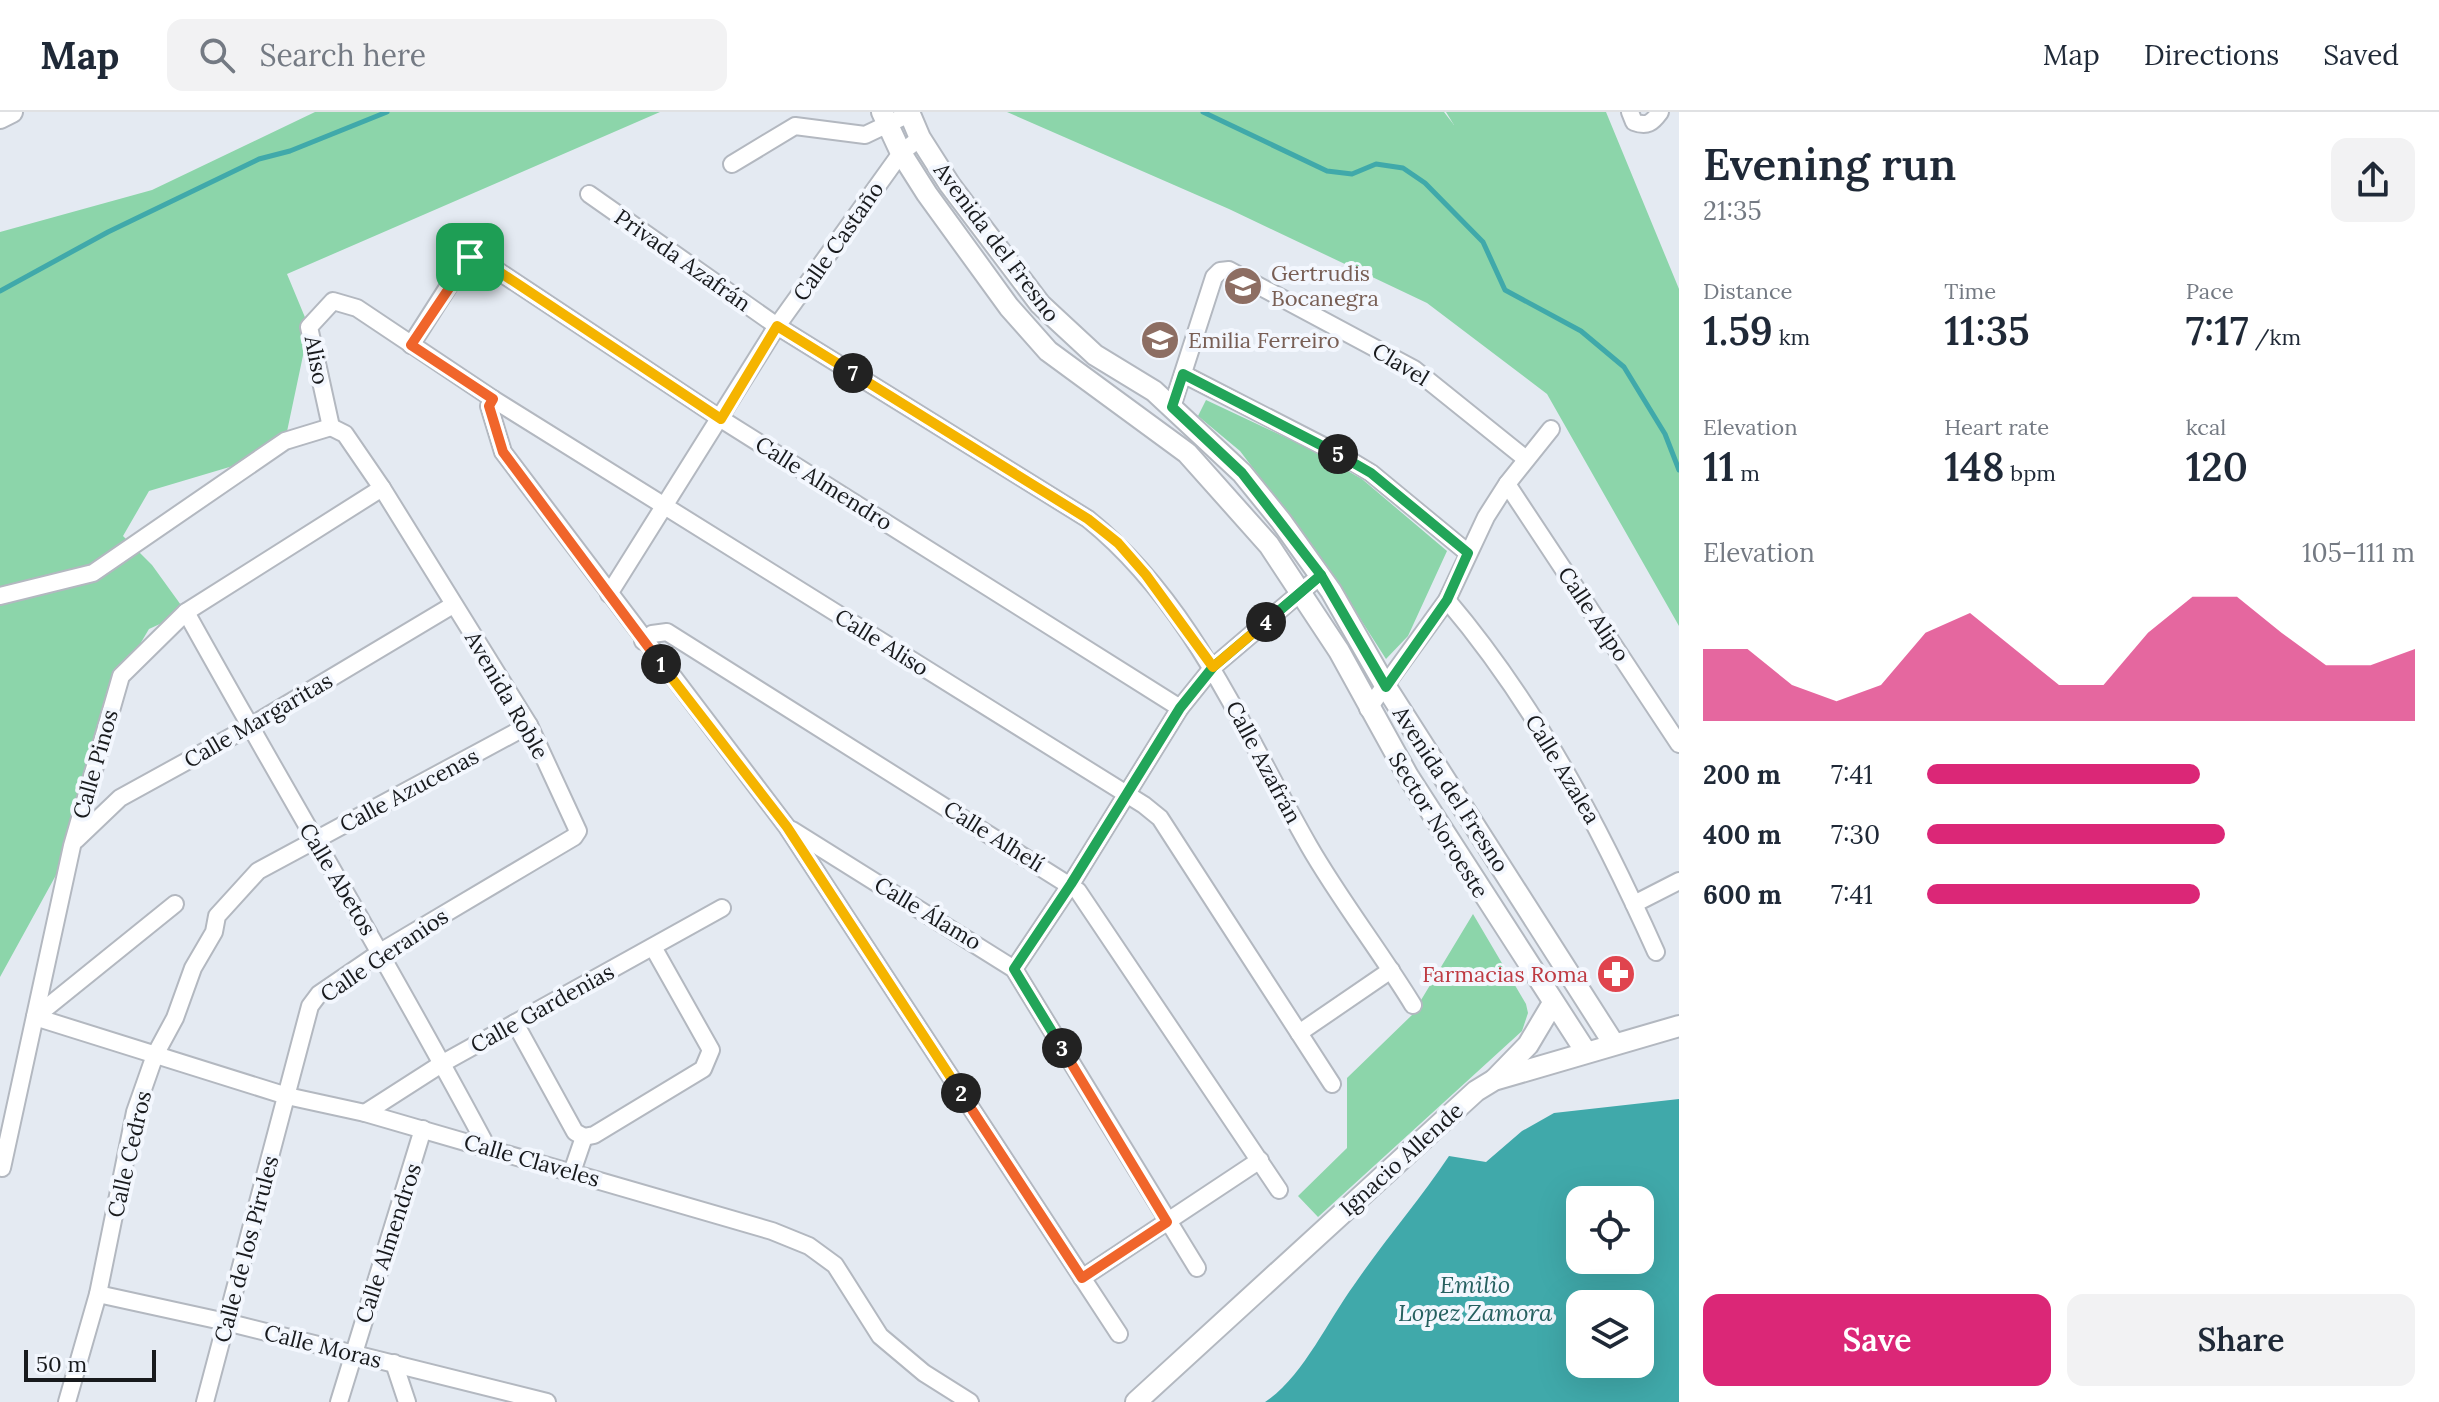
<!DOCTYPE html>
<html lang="en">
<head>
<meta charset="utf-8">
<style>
  :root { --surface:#fff; --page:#f2f2f3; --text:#1f2937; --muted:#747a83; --line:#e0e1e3; --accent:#db2777 }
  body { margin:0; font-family:Lora,serif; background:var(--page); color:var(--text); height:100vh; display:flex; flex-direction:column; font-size:30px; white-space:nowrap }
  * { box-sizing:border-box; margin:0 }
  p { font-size:26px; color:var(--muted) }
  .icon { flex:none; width:44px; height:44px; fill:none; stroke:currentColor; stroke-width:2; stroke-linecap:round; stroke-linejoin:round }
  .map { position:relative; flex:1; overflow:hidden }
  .details { display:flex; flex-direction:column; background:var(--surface); width:760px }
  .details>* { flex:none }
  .buttons { position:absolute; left:1566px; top:1074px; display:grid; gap:16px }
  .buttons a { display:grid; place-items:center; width:88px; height:88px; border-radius:16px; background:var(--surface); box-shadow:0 8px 32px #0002; font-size:40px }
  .scale { position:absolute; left:24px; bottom:20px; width:132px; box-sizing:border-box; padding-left:8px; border:4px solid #181a1d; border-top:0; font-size:22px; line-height:28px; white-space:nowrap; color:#181a1d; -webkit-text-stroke:6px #f3f7fe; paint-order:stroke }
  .pin { position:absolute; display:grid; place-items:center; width:68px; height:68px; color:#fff; margin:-34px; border-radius:16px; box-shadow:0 4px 12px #0006 }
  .km { position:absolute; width:40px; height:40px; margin:-20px; border-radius:50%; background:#222; color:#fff; font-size:22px; line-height:40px; text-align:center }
  .round { display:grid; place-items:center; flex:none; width:84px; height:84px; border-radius:16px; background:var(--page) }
  .head { display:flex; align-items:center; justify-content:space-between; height:136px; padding:0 24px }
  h1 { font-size:44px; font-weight:600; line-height:60px }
  .metrics { display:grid; grid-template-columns:repeat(3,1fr); gap:12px; height:136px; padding:8px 24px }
  .metrics div { display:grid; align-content:center }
  .metrics b { font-size:40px; font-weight:600 }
  .metrics small { font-size:22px; font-weight:400 }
  .metrics p { font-size:22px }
  .chart { height:224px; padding:16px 24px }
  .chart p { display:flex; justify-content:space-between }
  .chart svg { width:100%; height:144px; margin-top:8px; fill:var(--accent); opacity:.7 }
  .action { display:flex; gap:16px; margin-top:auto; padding:16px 24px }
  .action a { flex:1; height:92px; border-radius:16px; background:var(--accent); color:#fff; font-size:32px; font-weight:600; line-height:92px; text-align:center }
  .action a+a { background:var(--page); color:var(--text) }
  ul { padding:0 24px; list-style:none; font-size:26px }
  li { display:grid; grid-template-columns:128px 96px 1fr; align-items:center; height:60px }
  li i { height:20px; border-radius:10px; background:var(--accent) }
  header { display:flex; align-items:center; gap:48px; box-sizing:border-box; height:112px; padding:0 40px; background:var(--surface); border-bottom:2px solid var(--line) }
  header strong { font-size:38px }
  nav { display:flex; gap:44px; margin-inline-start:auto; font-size:28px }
  .search { width:560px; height:72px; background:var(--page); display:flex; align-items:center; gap:20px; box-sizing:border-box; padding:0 28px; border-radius:16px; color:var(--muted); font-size:30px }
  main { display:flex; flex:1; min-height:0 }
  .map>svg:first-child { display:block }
  .green { fill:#8cd5aa }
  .water { fill:#40a9aa; fill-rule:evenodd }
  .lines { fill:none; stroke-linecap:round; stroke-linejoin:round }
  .stream { stroke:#40a9aa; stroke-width:5 }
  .minor-casing { stroke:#b3b8c0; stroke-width:20 }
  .tertiary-casing { stroke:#b3b8c0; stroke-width:24 }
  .minor { stroke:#fff; stroke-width:16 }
  .tertiary { stroke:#fff; stroke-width:20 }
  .split-1-casing { stroke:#fff; stroke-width:16 }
  .split-2-casing { stroke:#fff; stroke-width:16 }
  .split-3-casing { stroke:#fff; stroke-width:16 }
  .split-4-casing { stroke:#fff; stroke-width:16 }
  .split-5-casing { stroke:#fff; stroke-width:16 }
  .split-6-casing { stroke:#fff; stroke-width:16 }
  .split-7-casing { stroke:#fff; stroke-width:16 }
  .split-8-casing { stroke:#fff; stroke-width:16 }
  .split-1 { stroke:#f0652b; stroke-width:10 }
  .split-2 { stroke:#f5b400; stroke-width:10 }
  .split-3 { stroke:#f0652b; stroke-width:10 }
  .split-4 { stroke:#22a559; stroke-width:10 }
  .split-5 { stroke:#22a559; stroke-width:10 }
  .split-6 { stroke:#22a559; stroke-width:10 }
  .split-7 { stroke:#f5b400; stroke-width:10 }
  .split-8 { stroke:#f5b400; stroke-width:10 }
  .labels { text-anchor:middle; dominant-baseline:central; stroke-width:8; stroke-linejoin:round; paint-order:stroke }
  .street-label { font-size:22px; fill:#181a1d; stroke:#f3f7fe }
  .education-label { font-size:22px; fill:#785e54; stroke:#f3f7fe; text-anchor:start }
  .health-label { font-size:22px; fill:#be3a42; stroke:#f3f7fe; text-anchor:end }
  .water-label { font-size:24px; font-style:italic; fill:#266060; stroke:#f3f7fe }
</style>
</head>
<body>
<header>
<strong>Map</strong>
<div class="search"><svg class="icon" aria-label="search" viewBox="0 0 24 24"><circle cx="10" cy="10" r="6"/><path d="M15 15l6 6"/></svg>Search here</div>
<nav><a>Map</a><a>Directions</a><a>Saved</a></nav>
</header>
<main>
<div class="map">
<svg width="1679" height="1290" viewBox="0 0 1679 1290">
  <rect width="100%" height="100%" fill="#e4eaf2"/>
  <g class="green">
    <path d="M315,0H660L287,162L309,215L285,329L253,348L149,379L123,424L152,453L186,500L149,517L121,564L72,734L0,865V120L152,78Z"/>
    <path d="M1007,0H1444L1454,13L1446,0H1606L1679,177V514L1547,282L1427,191L1229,97Z"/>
    <path d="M1206,288L1302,333L1362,367L1447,439L1408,524L1386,547L1320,444L1240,339L1198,304Z"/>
    <path d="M1473,802L1526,892L1528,901L1522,919L1318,1105L1298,1084L1347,1036V966L1412,903Z"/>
  </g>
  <path class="water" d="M1679,987V1290H1265C1302,1266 1327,1210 1354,1173C1384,1129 1419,1089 1449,1044L1486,1050L1522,1019L1554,1001ZM1580,1088H1640V1148H1580ZM1580,1192H1640V1252H1580Z"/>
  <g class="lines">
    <g class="stream">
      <path d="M1203,0L1327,59L1352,62L1376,52L1403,56L1425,71L1483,130L1505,178L1581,219L1624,255L1665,322L1679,358"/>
      <path d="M0,179L108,120L259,47L290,39L387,0"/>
    </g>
    <g class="minor-casing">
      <g id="minor">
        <path d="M1630,0L1634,10C1647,15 1652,11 1660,0"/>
        <path d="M732,52L795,14L865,23L909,2"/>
        <path d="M589,82L777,214L1088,407C1193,492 1243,619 1309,734C1340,788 1380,839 1413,893"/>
        <path d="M411,233L464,150L470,145L480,147L721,307L1180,596"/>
        <path d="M1183,262L1343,344L1371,361L1468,441"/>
        <path d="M493,287L489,294L503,340L787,715L1119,1222"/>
        <path d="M1172,295L1214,165L1220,159L1229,158L1414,257L1526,347"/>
        <path d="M331,315L309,215L333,189L357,196L493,287L1144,693L1160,706L1332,972"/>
        <path d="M1507,372L1679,632"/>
        <path d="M609,482L777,214L901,41L920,26"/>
        <path d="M0,484L93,461L285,329L331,315"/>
        <path d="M1447,488C1536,593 1600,715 1656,840"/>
        <path d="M186,500C285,679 391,854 487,1035"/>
        <path d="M643,529L652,522L667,520L1078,779L1279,1078"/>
        <path d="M1368,597L1447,488L1486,405L1507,372L1551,317"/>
        <path d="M792,718L1014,857L1197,1156"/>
        <path d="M76,728L120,686L249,615L453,493"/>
        <path d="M1634,792L1679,769"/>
        <path d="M1014,857L1071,772L1180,596L1213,555L1321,463"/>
        <path d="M35,905L287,984L365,1001L772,1119L809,1134L835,1153L880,1224L924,1261L970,1290"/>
        <path d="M35,905L175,792"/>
        <path d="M515,911L575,1020L584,1025"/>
        <path d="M1299,921L1391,858"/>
        <path d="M365,1001L443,951L722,796"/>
        <path d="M584,1025L594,1023L703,957L711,938L653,835"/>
        <path d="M2,1056L72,734L121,564L186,500L382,376"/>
        <path d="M572,1060L584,1025"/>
        <path d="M1082,1166L1260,1048"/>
        <path d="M98,1182L226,1210L547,1290"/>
        <path d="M394,1251L407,1290"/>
        <path d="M67,1290L98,1182L135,1000L155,943L175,906L193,856L214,820L217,804L258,759L529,613"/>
        <path d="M205,1290L310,894L319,882L382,839L574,725L578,719L529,613L382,376L345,322L331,315"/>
        <path d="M339,1290L423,1017"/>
      </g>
    </g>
    <g class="tertiary-casing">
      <g id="tertiary">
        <path d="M882,0L901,41L927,82L1009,195L1048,239L1187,341L1269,433L1339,539L1408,664L1586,940"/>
        <path d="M909,0L920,26L950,73L1040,192L1095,243L1154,279L1242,361L1281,409L1331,479L1386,575L1614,932"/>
        <path d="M0,6L12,0"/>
        <path d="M1495,967L1528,933L1553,891"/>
        <path d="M1136,1290L1476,979L1494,968L1679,914"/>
      </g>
    </g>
    <use href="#minor" class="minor"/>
    <use href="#tertiary" class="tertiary"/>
  </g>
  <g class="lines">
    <g class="split-1-casing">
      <path id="split-1" d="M470,145L411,233L493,287L489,294L503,340L661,552"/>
    </g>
    <g class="split-2-casing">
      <path id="split-2" d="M661,552L787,715L961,981"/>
    </g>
    <g class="split-3-casing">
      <path id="split-3" d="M961,981L1082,1166L1167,1110L1062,936"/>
    </g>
    <g class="split-4-casing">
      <path id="split-4" d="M1062,936L1014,857L1071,772L1180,596L1213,555L1266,510"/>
    </g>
    <g class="split-5-casing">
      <path id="split-5" d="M1266,510L1321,463L1386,575L1447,488L1468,441L1371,361L1338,342"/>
    </g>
    <g class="split-6-casing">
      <path id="split-6" d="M1253,521L1321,463L1242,361L1172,295L1183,262L1338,342"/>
    </g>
    <g class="split-7-casing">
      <path id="split-7" d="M853,261L1088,407L1118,431L1146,463L1213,555L1253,521"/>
    </g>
    <g class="split-8-casing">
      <path id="split-8" d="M470,145L480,147L721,307L777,214L853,261"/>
    </g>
    <use href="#split-1" class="split-1"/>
    <use href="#split-2" class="split-2"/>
    <use href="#split-3" class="split-3"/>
    <use href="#split-4" class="split-4"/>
    <use href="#split-5" class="split-5"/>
    <use href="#split-6" class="split-6"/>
    <use href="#split-7" class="split-7"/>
    <use href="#split-8" class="split-8"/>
  </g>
  <defs>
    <g id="school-disc" transform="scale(2)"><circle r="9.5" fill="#8d6e63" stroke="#f3f7fe"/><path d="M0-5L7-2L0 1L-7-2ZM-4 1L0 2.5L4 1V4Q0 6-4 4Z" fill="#fff"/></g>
    <g id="pharmacy-disc" transform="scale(2)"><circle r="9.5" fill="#e0444e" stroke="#f3f7fe"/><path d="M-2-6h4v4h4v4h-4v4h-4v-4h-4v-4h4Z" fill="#fff"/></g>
  </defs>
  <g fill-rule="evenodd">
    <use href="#school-disc" x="1243" y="174"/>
    <use href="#school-disc" x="1160" y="228"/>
    <use href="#pharmacy-disc" x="1616" y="862"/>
  </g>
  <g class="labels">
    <g class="street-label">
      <text transform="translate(838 129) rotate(-55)">Calle Castaño</text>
      <text transform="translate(997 130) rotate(53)">Avenida del Fresno</text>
      <text transform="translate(683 148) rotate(35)">Privada Azafrán</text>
      <text transform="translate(317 248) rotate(79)">Aliso</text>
      <text transform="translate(1401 252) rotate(31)">Clavel</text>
      <text transform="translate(824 371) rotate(32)">Calle Almendro</text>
      <text transform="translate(1594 502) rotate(56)">Calle Alipo</text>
      <text transform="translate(882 530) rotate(32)">Calle Aliso</text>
      <text transform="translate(507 583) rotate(60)">Avenida Roble</text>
      <text transform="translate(258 608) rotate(-30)">Calle Margaritas</text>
      <text transform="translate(1264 650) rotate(62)">Calle Azafrán</text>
      <text transform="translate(95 652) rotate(-74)">Calle Pinos</text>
      <text transform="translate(1563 657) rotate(59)">Calle Azalea</text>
      <text transform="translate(1451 677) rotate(57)">Avenida del Fresno</text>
      <text transform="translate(409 678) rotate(-28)">Calle Azucenas</text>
      <text transform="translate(1439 713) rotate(58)">Sector Noroeste</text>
      <text transform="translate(994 724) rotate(32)">Calle Alhelí</text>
      <text transform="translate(338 767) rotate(59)">Calle Abetos</text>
      <text transform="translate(928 801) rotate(31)">Calle Álamo</text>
      <text transform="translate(384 843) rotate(-34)">Calle Geranios</text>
      <text transform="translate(542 896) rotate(-29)">Calle Gardenias</text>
      <text transform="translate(129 1042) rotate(-77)">Calle Cedros</text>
      <text transform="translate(1401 1047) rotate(-42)">Ignacio Allende</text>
      <text transform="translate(532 1048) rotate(16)">Calle Claveles</text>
      <text transform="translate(388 1131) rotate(-72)">Calle Almendros</text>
      <text transform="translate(246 1137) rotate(-75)">Calle de los Pirules</text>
      <text transform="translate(323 1234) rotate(14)">Calle Moras</text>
    </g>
    <g class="education-label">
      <text x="1271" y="161">Gertrudis<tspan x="1271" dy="25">Bocanegra</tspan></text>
      <text x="1188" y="228">Emilia Ferreiro</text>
    </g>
    <g class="health-label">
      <text x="1588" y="862">Farmacias Roma</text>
    </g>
    <g class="water-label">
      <text x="1475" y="1172">Emilio<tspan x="1475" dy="28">Lopez Zamora</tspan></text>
    </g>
  </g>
</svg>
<div class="buttons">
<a><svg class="icon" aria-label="locate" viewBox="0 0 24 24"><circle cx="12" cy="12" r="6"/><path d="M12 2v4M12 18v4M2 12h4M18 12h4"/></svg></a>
<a><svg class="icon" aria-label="layers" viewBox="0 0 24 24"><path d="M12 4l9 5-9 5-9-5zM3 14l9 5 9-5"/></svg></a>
</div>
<div class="scale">50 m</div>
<div class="pin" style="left:470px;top:145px;background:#1e9e55"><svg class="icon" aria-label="arrive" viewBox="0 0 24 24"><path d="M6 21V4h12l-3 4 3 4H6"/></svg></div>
<b class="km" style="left:661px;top:552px">1</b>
<b class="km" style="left:961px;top:981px">2</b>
<b class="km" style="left:1062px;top:936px">3</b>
<b class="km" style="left:1266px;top:510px">4</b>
<b class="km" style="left:1338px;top:342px">5</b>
<b class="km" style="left:853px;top:261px">7</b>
</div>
<section class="details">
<div class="head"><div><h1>Evening run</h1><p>21:35</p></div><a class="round"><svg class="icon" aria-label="share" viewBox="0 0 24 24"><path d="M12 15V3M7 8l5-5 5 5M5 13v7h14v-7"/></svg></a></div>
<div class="metrics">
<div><p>Distance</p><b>1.59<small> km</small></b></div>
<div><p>Time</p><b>11:35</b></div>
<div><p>Pace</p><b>7:17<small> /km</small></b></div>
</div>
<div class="metrics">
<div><p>Elevation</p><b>11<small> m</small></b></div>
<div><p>Heart rate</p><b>148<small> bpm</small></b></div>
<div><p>kcal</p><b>120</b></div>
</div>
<div class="chart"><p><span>Elevation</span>105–111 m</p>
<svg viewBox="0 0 160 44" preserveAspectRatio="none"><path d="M0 44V22L10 22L20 33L30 38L40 33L50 17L60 11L70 22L80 33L90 33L100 17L110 6L120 6L130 17L140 27L150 27L160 22V44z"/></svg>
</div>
<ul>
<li><b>200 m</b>7:41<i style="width:56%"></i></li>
<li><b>400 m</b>7:30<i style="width:61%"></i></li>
<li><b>600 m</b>7:41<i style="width:56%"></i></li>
</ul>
<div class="action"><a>Save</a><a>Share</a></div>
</section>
</main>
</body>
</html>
